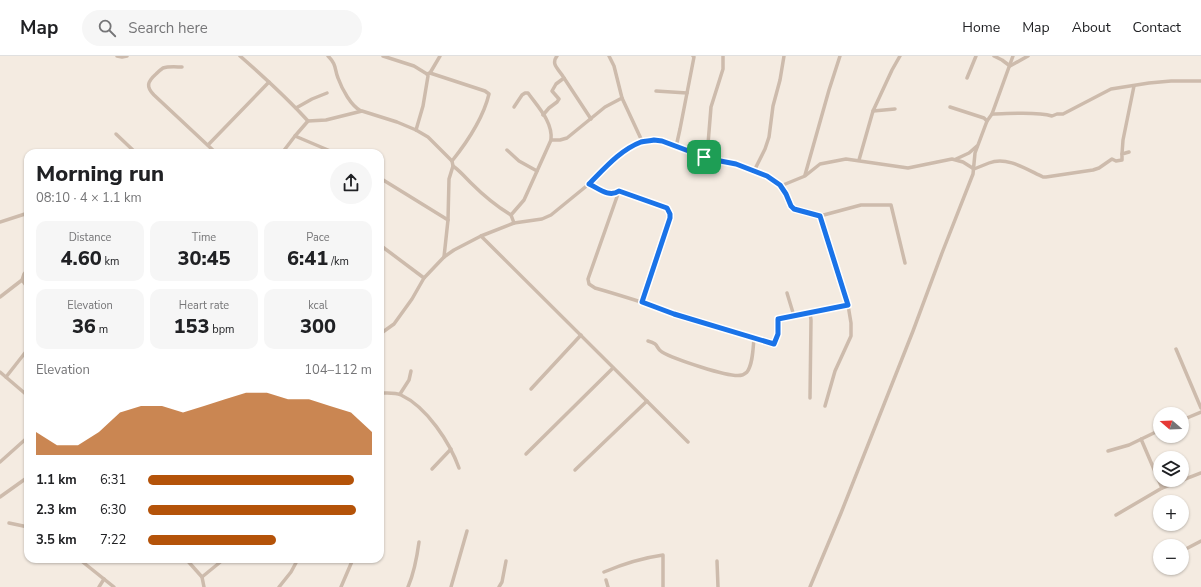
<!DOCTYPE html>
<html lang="en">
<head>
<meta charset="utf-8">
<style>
  :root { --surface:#fff; --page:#f6f6f6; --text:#202124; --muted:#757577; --line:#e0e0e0; --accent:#b45309 }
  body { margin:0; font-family:"Nunito Sans",sans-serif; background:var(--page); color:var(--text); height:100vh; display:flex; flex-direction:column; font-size:15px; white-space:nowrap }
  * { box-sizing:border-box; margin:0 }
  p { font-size:13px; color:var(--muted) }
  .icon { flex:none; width:22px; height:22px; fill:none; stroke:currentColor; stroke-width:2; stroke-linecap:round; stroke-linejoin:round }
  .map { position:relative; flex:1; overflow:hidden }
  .side { position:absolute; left:24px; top:93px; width:360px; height:414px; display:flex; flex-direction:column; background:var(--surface); border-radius:12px; box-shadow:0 1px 3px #0004 }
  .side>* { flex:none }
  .needle { width:26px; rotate:289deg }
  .fabs { position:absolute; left:1153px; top:351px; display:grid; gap:8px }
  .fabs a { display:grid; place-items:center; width:36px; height:36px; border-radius:50%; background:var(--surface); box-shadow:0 1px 3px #0004; font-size:20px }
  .pin { position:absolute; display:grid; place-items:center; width:34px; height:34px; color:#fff; margin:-17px; border-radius:8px; box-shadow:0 2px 6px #0006 }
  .round { display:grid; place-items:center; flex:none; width:42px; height:42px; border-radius:21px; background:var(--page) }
  .overview { display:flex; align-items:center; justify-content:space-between; height:68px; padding:0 12px }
  h1 { font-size:22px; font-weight:800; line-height:30px }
  .figures { display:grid; grid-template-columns:repeat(3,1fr); gap:6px; height:68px; padding:4px 12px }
  .figures div { display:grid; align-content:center; border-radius:10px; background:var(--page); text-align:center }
  .figures b { font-size:20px; font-weight:800 }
  .figures small { font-size:11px; font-weight:400 }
  .figures p { font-size:11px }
  .chart { height:112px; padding:8px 12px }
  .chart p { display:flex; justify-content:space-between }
  .chart svg { width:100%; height:72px; margin-top:4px; fill:var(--accent); opacity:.7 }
  ul { padding:0 12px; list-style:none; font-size:13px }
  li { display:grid; grid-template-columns:64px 48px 1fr; align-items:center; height:30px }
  li i { height:10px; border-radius:5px; background:var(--accent) }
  header { display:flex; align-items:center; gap:24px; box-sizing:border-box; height:56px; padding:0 20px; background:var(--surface); border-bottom:1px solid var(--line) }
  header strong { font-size:19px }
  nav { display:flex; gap:22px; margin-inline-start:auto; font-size:14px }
  .search { width:280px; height:36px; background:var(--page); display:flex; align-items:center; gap:10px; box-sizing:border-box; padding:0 14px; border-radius:22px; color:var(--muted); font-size:15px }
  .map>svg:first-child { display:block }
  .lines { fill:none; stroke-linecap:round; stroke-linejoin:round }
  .minor { stroke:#cdbbac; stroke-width:3.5 }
  .route-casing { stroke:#fff; stroke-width:8 }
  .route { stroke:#1a73e8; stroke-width:5 }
</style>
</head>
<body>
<header>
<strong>Map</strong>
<div class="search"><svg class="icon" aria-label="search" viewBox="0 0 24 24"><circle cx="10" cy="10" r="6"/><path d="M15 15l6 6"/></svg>Search here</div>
<nav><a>Home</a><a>Map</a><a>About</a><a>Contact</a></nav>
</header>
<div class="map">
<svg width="1201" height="531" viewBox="0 0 1201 531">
  <rect width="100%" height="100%" fill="#f4ebe1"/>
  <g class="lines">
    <g class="minor">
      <path d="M117,0L122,1L127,0"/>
      <path d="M240,0C264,21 287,42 308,65"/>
      <path d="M328,0C337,9 334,12 338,22C342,33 351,50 361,55"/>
      <path d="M383,0L414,10L427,18L430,17L485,35L489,38C483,63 468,85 452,105"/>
      <path d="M994,0L1002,4L1010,10L1028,0"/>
      <path d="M182,11C177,11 169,10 163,12C160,14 158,16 156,18C147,26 146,31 154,39L216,97"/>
      <path d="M430,17L440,0"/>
      <path d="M564,22L591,63"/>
      <path d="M967,22L976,0"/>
      <path d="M656,35L687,37"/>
      <path d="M622,42L642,85"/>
      <path d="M950,51L984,62L987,65"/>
      <path d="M296,52L312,43L327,37"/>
      <path d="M873,55L895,53"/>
      <path d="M992,58C1009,58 1036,55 1052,60L1057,58H1063L1111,33L1149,27L1171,25H1201"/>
      <path d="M543,59L549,52L557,46L559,43L552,35L556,28L564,22C560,14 550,9 557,0"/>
      <path d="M416,74L423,50L428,20L427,18"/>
      <path d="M116,78L136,97"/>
      <path d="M295,80L335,97"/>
      <path d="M551,84H560L567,82L605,51L622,42L614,10L609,0"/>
      <path d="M208,89L269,26"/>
      <path d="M676,91L680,73L694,1L693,0"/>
      <path d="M507,94L519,105L537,115"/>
      <path d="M282,97L295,80L308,65L326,64L362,55L397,66L416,74L428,81L452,105L453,110C460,115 465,121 471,127C483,139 496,150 511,159"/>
      <path d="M1122,98L1123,84L1134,30"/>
      <path d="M704,101L708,88L711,51L723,13V0"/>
      <path d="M956,103L969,97L977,90"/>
      <path d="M859,104L873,55L892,14L900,0"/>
      <path d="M754,115L765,93L769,81L773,50L780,24L784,0"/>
      <path d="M805,119L829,34L840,0"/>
      <path d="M380,122L448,164"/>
      <path d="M589,128C598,132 609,142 619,135L624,137L667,152L670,158V162L643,246"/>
      <path d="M780,129H783L805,120L820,108L846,103L908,112L952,103L963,106L974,113C979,111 984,109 989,107C1007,100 1026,113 1043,121H1046L1093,114L1099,112L1112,103L1116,105L1122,104V98L1129,96"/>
      <path d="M619,135L588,223L589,228L595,232C655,249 714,271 774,288L778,277V263L848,249"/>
      <path d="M0,166L28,157"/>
      <path d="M514,167L511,159L524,144L551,84C553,66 538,51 528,37H525L522,39L514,51"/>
      <path d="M481,180L688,386"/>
      <path d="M380,189L424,222"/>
      <path d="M444,201L448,164L449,123L453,110"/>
      <path d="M22,224L28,232"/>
      <path d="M787,237L794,260"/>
      <path d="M0,241L22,224L24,218L28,213"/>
      <path d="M380,278L394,268L412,243L424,222L444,201L454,194L481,180L514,167L542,163L551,159L589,128L614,104L626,94L642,85L654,84L662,85L704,101L736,108L767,120L780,129L786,138L791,150L794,153L820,160"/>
      <path d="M648,285C660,288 655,292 662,296C672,302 731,323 742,319C743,319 747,316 747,316C753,308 753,292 754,282"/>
      <path d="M1176,293L1201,352"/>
      <path d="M0,316L28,340"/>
      <path d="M6,321L28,293"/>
      <path d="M531,333L581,279"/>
      <path d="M380,337C387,337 395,336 401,339C427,351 450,387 459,412"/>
      <path d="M400,338L409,324L411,315"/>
      <path d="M810,342L811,264L810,257"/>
      <path d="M825,350L835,315L851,280V267L848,249L820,160L861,149H891L905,207"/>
      <path d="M1182,364L1201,356"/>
      <path d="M1141,383L1162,432"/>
      <path d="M1108,395L1129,389L1160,374"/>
      <path d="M526,398L613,312"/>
      <path d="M0,406L28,381"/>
      <path d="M432,413L451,393"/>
      <path d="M575,414L647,345"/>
      <path d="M0,441L28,421"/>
      <path d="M1116,459L1162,432L1201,417"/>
      <path d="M9,467L28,471"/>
      <path d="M1182,495L1201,485"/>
      <path d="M79,503L114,531"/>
      <path d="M186,503L202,521L204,531"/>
      <path d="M717,505L718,531"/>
      <path d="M604,516C623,508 642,502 663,499V531"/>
      <path d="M202,521L224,503"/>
      <path d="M606,524L608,531"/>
      <path d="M99,531L104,523"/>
      <path d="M279,531L291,516L298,503"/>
      <path d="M341,531L353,503"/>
      <path d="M408,531C414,517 417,501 419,486"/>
      <path d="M451,531L467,475"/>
      <path d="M499,531L502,526L506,505"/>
      <path d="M810,531L841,457L913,275L942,197L973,118L975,97L987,65L992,58L1013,0"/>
    </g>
  </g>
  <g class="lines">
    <g class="route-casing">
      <path id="route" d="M654,84L662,85L710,103L736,108L767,120L780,129L786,138L791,150L794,153L820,160L848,249L778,263V278L774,288L674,258L642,246L670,162V158L667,152L619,135C609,142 598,132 589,128C604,113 620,94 641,86C645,85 650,85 654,84Z"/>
    </g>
    <use href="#route" class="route"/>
  </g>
</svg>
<div class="fabs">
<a><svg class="needle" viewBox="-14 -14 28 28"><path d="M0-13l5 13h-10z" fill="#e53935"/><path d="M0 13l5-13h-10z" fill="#757577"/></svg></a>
<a><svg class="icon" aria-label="layers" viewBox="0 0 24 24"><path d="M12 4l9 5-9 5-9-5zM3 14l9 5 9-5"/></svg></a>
<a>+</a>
<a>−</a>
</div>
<div class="pin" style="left:704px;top:101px;background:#1e9e55"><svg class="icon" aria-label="arrive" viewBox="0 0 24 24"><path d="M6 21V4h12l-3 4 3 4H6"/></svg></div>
<section class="side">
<div class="overview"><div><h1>Morning run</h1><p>08:10 · 4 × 1.1 km</p></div><a class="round"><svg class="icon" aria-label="share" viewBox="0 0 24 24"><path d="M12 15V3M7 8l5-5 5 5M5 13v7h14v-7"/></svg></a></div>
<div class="figures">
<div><p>Distance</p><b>4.60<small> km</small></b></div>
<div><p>Time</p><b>30:45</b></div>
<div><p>Pace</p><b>6:41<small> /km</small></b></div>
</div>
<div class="figures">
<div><p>Elevation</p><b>36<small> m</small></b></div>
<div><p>Heart rate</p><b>153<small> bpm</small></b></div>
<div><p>kcal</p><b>300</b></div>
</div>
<div class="chart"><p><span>Elevation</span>104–112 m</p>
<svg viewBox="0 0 160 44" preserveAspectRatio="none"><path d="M0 44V30L10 38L20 38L30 30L40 18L50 14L60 14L70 18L80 14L90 10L100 6L110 6L120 10L130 10L140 14L150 18L160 30V44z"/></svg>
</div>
<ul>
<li><b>1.1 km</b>6:31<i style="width:92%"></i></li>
<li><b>2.3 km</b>6:30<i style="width:93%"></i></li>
<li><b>3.5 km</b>7:22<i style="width:57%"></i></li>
</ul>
</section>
</div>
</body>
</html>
